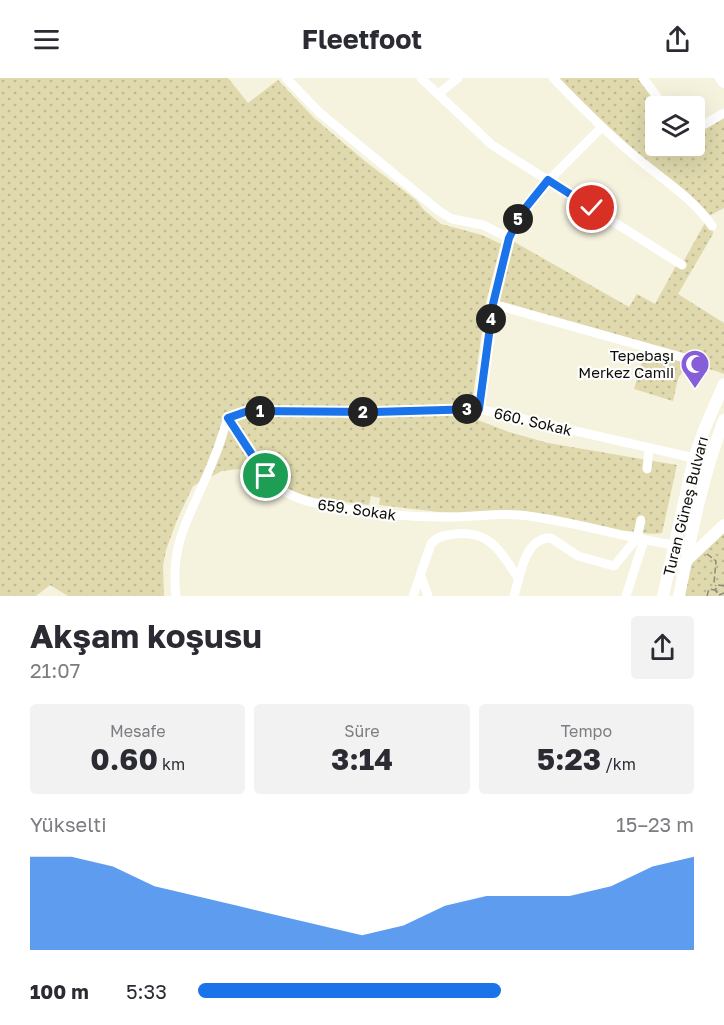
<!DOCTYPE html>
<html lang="tr">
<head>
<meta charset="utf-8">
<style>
  :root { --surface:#fff; --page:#f2f2f3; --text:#2b2b33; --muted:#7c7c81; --accent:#1a73e8 }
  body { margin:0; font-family:"Golos Text",sans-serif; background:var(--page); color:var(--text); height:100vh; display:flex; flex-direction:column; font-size:22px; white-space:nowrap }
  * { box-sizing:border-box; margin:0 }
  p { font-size:20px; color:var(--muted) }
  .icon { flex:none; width:33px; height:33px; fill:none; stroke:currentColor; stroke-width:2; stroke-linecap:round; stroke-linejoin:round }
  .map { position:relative; height:518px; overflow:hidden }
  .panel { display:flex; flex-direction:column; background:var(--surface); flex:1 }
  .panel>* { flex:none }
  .buttons { position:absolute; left:645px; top:18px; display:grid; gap:12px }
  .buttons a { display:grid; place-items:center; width:60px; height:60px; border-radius:6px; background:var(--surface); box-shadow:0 6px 24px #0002; font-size:30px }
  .pin { position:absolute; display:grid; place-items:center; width:51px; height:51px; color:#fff; margin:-26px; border:3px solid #fff; border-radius:50%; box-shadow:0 2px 6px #0007 }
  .km { position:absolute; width:30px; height:30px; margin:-15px; border-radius:50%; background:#222; color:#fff; font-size:16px; line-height:30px; text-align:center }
  .round { display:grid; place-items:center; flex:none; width:63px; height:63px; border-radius:6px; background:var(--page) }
  .overview { display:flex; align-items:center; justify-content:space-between; height:102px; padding:0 30px }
  h1 { font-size:33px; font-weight:700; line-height:45px }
  .figures { display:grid; grid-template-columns:repeat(3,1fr); gap:9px; height:102px; padding:6px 30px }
  .figures div { display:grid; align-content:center; border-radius:6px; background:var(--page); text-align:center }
  .figures b { font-size:30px; font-weight:700 }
  .figures small { font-size:16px; font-weight:400 }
  .figures p { font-size:16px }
  .chart { height:168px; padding:12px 30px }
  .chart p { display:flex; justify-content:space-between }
  .chart svg { width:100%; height:108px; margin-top:6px; fill:var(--accent); opacity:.7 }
  ul { padding:0 30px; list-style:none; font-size:20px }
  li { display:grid; grid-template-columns:96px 72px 1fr; align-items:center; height:45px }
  li i { height:15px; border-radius:8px; background:var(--accent) }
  header { display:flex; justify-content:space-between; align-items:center; height:78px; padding:0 30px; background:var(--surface); font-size:27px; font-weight:700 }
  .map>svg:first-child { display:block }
  .green { fill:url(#green-dots) }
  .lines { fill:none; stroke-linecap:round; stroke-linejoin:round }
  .path { stroke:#8b897b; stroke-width:1.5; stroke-dasharray:6 3; stroke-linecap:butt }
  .minor { stroke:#fff; stroke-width:9 }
  .major { stroke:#fff; stroke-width:12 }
  .route-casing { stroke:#fff; stroke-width:12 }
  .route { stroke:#1a73e8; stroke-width:8 }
  .labels { text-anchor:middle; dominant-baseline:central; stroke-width:4.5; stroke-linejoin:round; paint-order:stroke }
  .poi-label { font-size:15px; fill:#0d0d06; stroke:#fefefe; text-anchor:end }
  .street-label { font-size:15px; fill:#0d0d06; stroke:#fefefe }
</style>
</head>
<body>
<header><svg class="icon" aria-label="menu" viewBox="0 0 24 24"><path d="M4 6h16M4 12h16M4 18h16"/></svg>Fleetfoot<svg class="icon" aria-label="share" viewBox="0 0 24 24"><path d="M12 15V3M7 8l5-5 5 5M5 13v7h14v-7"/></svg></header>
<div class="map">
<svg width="724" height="518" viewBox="0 0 724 518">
  <defs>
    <pattern id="green-dots" width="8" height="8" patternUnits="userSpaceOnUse" patternTransform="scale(1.5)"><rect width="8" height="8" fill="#dfd9ad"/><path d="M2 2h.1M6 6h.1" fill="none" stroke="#beb993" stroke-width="1.8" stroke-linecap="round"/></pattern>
  </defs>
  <rect width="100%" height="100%" fill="#f5f2de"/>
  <g class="green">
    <path d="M0,0H228L248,25L278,2L314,40L366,84L416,122L424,132L441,146L482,157L501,166L486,224L470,339L509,354L548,365L677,387L662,455C650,458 634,451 619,453L477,435L439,434L379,427L380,420L371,418L369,427L297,418L266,394L238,391L222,393L193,408L177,442L166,472L163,488L164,518H68L50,507L36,518H0Z"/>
    <path d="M559,0H643L664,28H656V68H694L695,46L724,35V130L707,139L712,148L713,156L678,216L724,245V296C712,291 687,283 679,299C676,306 675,315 673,323L634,311L646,270L493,226L509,161L629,229L637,216L655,226L678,184L682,186L706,143L660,100L601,50Z"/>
    <path d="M724,453V518H679L686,483Z"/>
  </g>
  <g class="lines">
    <g class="path">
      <path d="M707,476L716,483L714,505L716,508"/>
      <path d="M724,508L719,507L715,512L719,517L724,515"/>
      <path d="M707,518L709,511L715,512"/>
    </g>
    <g class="minor">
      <path d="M286,0L320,35L439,133L452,141L483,147L509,160"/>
      <path d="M421,0L492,67L682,187"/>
      <path d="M553,0C580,28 607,55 637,80C662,101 694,121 712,148"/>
      <path d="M643,0L664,28"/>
      <path d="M438,16L458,0"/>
      <path d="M694,46H705L724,35"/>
      <path d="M493,226L688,281"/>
      <path d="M479,331L493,226L513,150L535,116L601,50"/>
      <path d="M228,340C243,365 258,394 282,412C310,432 405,439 442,439C467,440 493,435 519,437C572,442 622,460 675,467"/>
      <path d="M228,340L248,333L374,335L479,331L694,380"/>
      <path d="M647,391L649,370"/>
      <path d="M421,498L428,518"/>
      <path d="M176,518C169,460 195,431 214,380C220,367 223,353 228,340"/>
      <path d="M413,518L431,466C437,458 446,457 456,456C491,452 502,476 519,501"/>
      <path d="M514,518C520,499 524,459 551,460L578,478L614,488L637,460L641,442"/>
      <path d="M626,518L644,462"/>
    </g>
    <g class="major">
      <path d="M721,0L724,4"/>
      <path d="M686,483L724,447"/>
      <path d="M663,518L694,380L704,352L724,306"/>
      <path d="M679,518C691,458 702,399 724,342"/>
    </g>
  </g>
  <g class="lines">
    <g class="route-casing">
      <path id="route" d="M266,398L228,340L248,333L374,334L479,331L493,226L509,160L523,133L548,102L592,130"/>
    </g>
    <use href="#route" class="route"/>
  </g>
  <defs>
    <g id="mosque-pin" transform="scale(1.5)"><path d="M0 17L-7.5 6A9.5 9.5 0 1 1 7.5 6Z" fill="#865ed8" stroke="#fefefe"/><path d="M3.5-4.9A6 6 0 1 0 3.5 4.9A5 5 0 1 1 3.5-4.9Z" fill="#fff"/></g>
  </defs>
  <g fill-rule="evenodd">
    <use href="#mosque-pin" x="695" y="286"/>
  </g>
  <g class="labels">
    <g class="poi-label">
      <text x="674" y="277">Tepebaşı<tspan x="674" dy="17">Merkez Camii</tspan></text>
    </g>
    <g class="street-label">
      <text transform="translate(533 343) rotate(13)">660. Sokak</text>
      <text transform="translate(685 428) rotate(-76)">Turan Güneş Bulvarı</text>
      <text transform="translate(357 431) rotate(8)">659. Sokak</text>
    </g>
  </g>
</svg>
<div class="buttons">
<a><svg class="icon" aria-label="layers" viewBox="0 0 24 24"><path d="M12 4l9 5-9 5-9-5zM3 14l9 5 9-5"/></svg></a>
</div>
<div class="pin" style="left:266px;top:398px;background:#1e9e55"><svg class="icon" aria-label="arrive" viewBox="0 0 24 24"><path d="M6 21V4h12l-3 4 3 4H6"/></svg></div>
<div class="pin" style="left:592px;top:130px;background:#d93025"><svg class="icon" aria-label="check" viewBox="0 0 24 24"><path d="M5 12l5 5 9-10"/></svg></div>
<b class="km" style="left:260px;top:333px">1</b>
<b class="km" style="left:363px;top:334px">2</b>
<b class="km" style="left:467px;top:331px">3</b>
<b class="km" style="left:491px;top:241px">4</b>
<b class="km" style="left:518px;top:141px">5</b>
</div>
<section class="panel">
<div class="overview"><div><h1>Akşam koşusu</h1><p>21:07</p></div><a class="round"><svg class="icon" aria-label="share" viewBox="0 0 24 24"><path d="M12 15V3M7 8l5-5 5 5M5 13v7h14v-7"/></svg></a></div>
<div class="figures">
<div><p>Mesafe</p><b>0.60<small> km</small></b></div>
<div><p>Süre</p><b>3:14</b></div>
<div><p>Tempo</p><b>5:23<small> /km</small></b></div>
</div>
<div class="chart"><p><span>Yükselti</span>15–23 m</p>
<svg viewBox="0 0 160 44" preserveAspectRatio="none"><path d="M0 44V6L10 6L20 10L30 18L40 22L50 26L60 30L70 34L80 38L90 34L100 26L110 22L120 22L130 22L140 18L150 10L160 6V44z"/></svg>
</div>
<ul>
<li><b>100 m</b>5:33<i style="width:61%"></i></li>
</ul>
</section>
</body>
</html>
